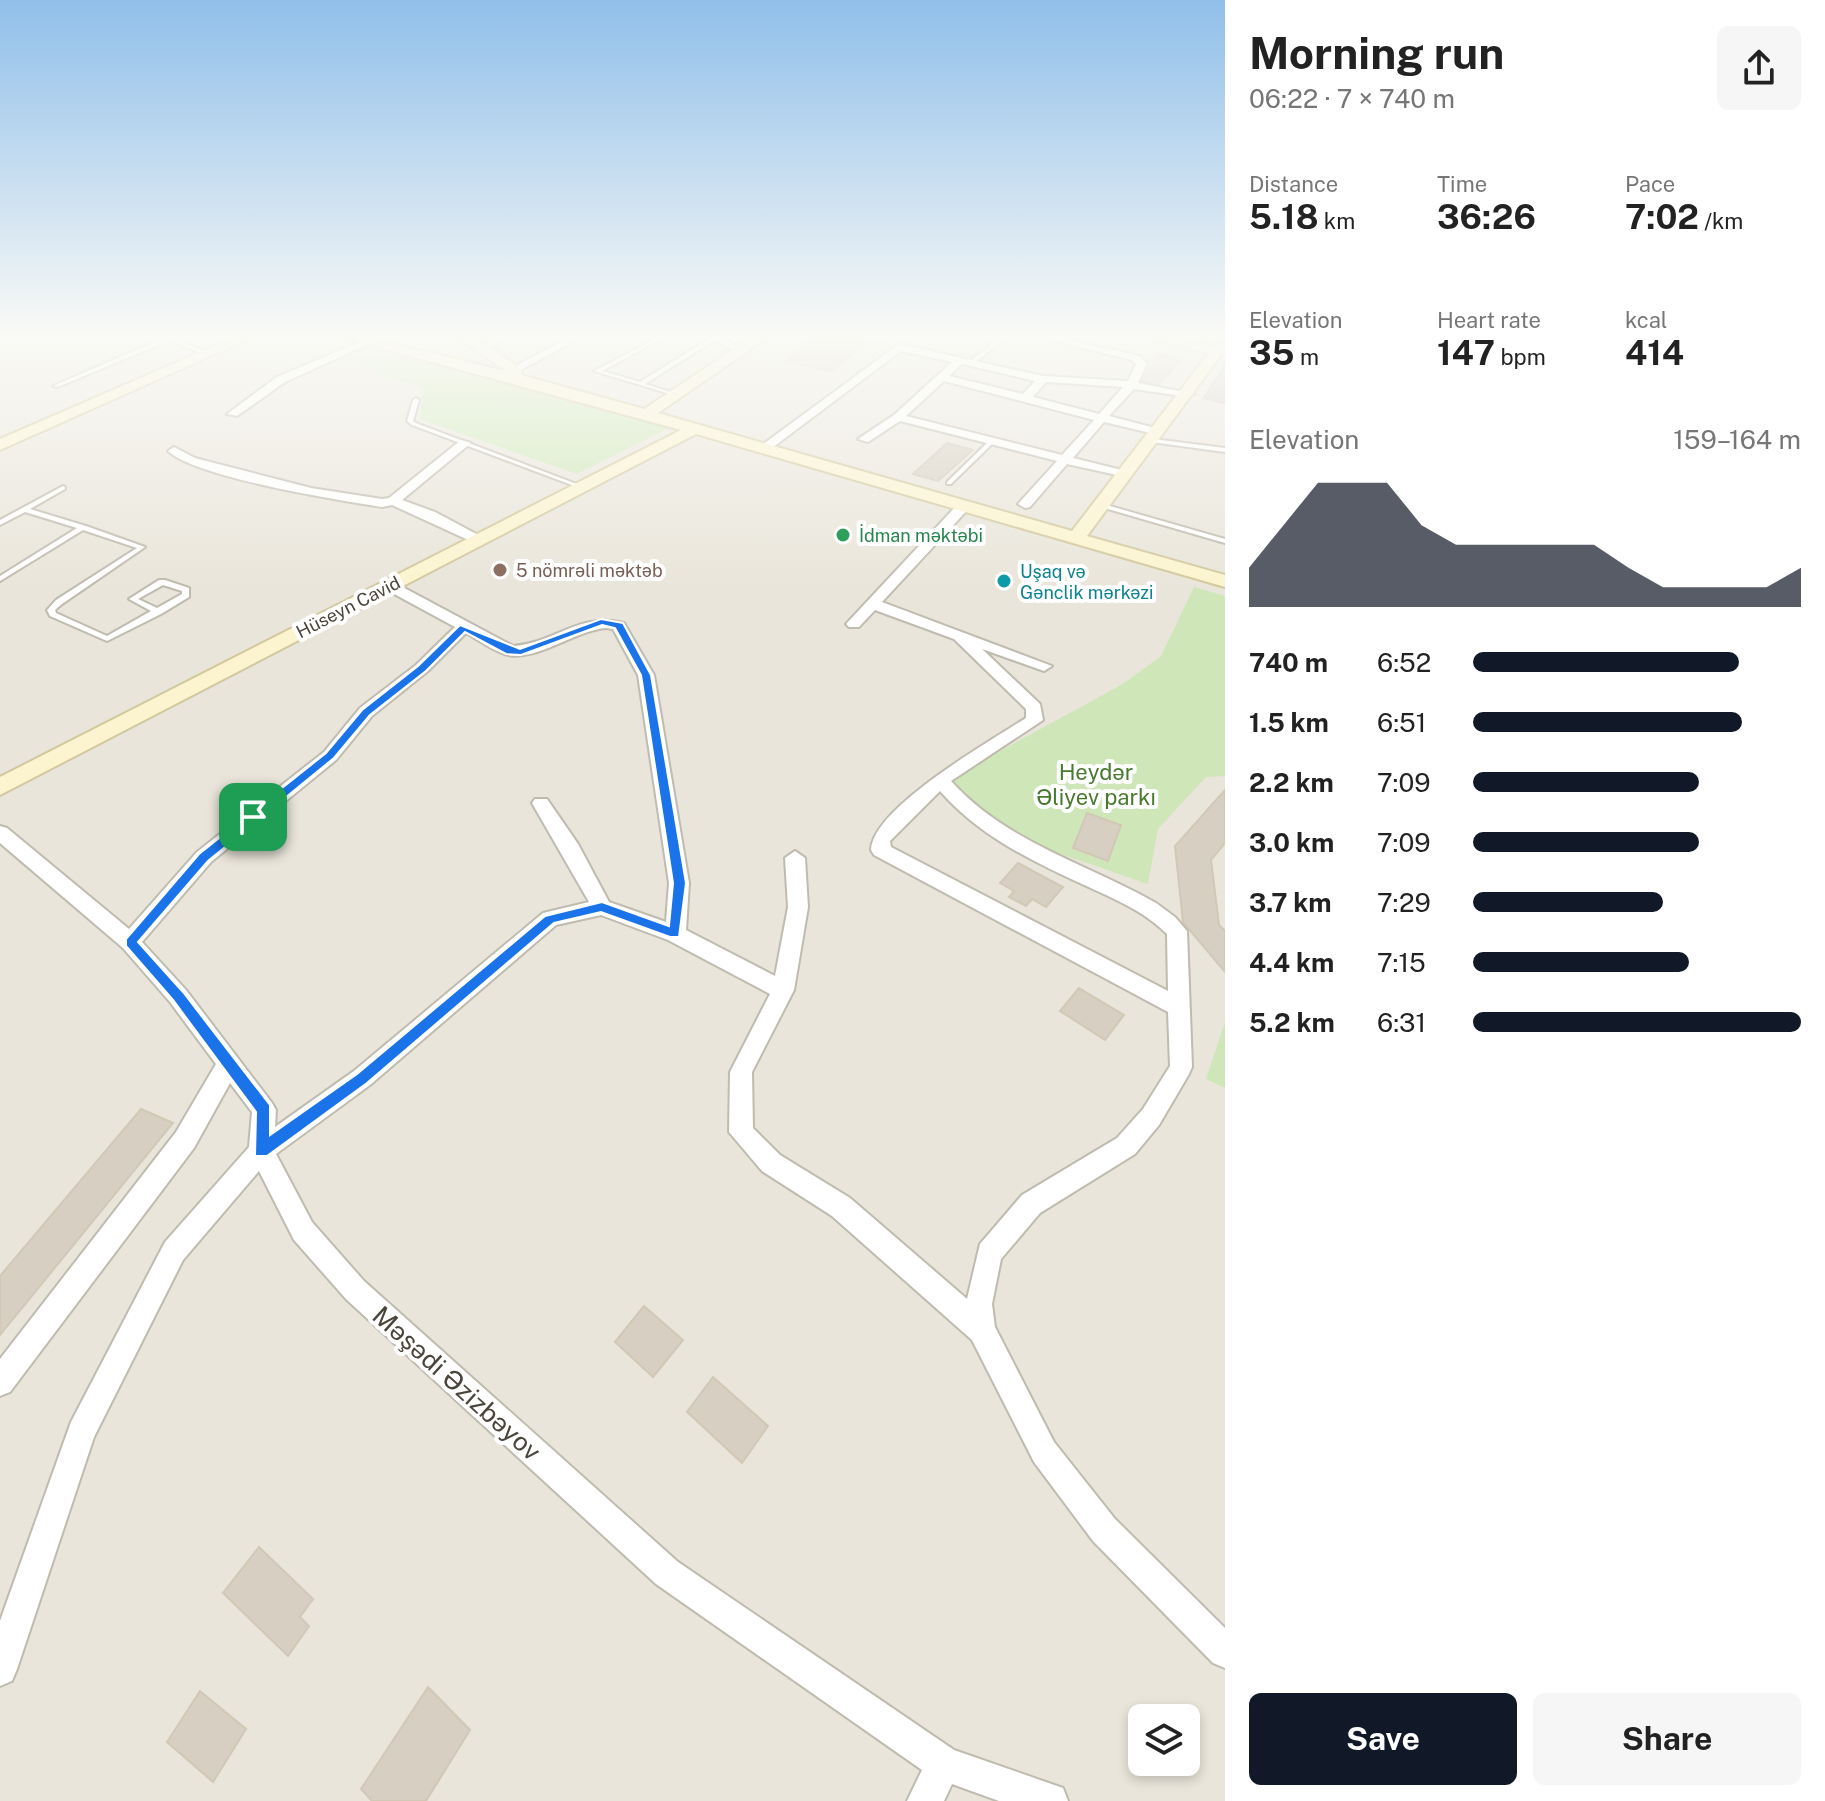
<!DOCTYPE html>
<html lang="en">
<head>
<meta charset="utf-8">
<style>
  :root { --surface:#fff; --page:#f6f6f6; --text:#222; --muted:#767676; --accent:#111827 }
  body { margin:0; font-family:"Public Sans",sans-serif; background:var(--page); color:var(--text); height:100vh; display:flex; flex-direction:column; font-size:30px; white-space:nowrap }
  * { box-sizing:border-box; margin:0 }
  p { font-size:26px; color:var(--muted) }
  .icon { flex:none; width:44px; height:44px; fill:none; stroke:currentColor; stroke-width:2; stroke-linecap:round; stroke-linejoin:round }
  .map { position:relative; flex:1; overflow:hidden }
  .panel { display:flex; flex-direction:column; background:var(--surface); width:600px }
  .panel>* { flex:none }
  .controls { position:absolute; left:1128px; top:1704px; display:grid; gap:16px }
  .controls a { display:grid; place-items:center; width:72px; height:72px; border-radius:12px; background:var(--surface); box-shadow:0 4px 12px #0003; font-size:40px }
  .pin { position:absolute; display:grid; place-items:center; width:68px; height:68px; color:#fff; margin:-34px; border-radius:16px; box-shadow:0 4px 12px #0006 }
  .round { display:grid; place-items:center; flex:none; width:84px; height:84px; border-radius:12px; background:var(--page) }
  .head { display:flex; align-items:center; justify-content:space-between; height:136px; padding:0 24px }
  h1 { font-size:44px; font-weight:700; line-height:60px }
  .figures { display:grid; grid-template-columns:repeat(3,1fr); gap:12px; height:136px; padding:8px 24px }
  .figures div { display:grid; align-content:center }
  .figures b { font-size:34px; font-weight:700 }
  .figures small { font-size:22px; font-weight:400 }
  .figures p { font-size:22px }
  .chart { height:224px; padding:16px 24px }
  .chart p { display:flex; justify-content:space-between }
  .chart svg { width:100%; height:144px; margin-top:8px; fill:var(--accent); opacity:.7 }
  .cta { display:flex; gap:16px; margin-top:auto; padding:16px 24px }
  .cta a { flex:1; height:92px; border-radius:12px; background:var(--accent); color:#fff; font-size:32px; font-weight:700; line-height:92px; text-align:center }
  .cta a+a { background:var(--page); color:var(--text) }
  ul { padding:0 24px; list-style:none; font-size:26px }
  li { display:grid; grid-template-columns:128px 96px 1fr; align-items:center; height:60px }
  li i { height:20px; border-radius:10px; background:var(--accent) }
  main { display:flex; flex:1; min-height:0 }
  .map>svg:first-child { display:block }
  .residential { fill:#e9e5da; fill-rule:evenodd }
  .green { fill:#cfe7b8 }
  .building { fill:#d6cfc2; stroke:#d1c8b5; stroke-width:2 }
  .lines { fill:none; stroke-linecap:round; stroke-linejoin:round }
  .service-casing { stroke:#c0bbaf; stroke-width:4 }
  .minor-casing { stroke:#c0bbaf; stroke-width:4 }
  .secondary-casing { stroke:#d2c89e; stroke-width:4 }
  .path { stroke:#c2b8a1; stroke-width:2; stroke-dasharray:2 2; stroke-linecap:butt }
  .service { fill:#fff; fill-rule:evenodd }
  .minor { fill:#fff; fill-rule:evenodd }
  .secondary { fill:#fcf4cf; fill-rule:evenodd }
  .route { fill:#1a73e8; stroke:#fff; stroke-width:2; fill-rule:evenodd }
  .leisure-dot { fill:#2e9e5b; stroke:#fff; stroke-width:3 }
  .education-dot { fill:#8d6e63; stroke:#fff; stroke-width:3 }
  .culture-dot { fill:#0f9aa8; stroke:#fff; stroke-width:3 }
  .labels { text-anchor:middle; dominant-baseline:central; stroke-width:8; stroke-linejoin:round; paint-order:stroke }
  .far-leisure-label { font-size:18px; fill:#27864d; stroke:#fff; text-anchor:start }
  .far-education-label { font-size:18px; fill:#785e54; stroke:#fff; text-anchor:start }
  .far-culture-label { font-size:18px; fill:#0d838f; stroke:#fff; text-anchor:start }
  .far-street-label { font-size:18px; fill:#4a443a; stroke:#fff }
  .park-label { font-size:22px; fill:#47792f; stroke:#fff }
  .near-street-label { font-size:26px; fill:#4a443a; stroke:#fff }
</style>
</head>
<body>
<main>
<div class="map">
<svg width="1225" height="1801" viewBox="0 0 1225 1801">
  <rect width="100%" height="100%" fill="#f5f3ec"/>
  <path class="residential" d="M0,337H1225V1801H0ZM1142,1718H1186V1762H1142Z"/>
  <g class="green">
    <path d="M364,346L669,428L577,474L420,419L423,388L373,373L380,369L335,357Z"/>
    <path d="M1194,587L1225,596V776L1206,777L1158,829L1148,884L1043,848L936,786L1123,684L1161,656Z"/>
    <path d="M1225,1022V1088L1206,1079Z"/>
  </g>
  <g class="building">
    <path d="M817,337H842L866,343L831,372L786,361Z"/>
    <path d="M1159,354L1181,359L1159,384L1142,381Z"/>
    <path d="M1225,365V403L1204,398Z"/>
    <path d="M947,443L973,450L938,481L913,474Z"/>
    <path d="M1225,790V843L1211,860L1219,925L1225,931V972L1183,922L1175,846Z"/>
    <path d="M1087,813L1121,825L1108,861L1073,848Z"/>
    <path d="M1018,863L1063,887L1046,907L1032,899L1026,906L1009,897L1014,891L1000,883Z"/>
    <path d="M1079,988L1124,1015L1105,1040L1060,1011Z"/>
    <path d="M141,1109L173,1123L0,1335V1276Z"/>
    <path d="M644,1306L683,1340L653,1377L615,1342Z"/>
    <path d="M713,1377L768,1426L742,1463L687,1412Z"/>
    <path d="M259,1547L313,1599L300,1617L309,1626L288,1656L223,1593Z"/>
    <path d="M428,1687L470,1730L426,1801H372L361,1789Z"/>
    <path d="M200,1691L246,1729L213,1782L167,1742Z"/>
  </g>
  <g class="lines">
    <g class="service-casing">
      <g id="service">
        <path d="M166,337H172L210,354L205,355L170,340L58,387L53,386Z"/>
        <path d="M503,337H510L488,348L483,347Z"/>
        <path d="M659,337H665L602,371L640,382L712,337H716V339L645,384L677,394V396L594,371Z"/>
        <path d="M1001,337H1007L974,363H970V361Z"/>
        <path d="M416,398L419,400L413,421L416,423L582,486L577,487L412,425L407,421L413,400Z"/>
        <path d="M1153,439L1225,448V452L1151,442V440Z"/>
        <path d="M989,441L994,442L951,484H947V482Z"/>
        <path d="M63,486L65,487V489L30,509L86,526L145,547L62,604L55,610L56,613L107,636L151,611L129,599L159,580H165L189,588V597L161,614L107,641L50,616L47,610L56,600L137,548L83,530L0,581V576L77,528L25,512L0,525V520ZM163,585L182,591V594L157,608L138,599Z"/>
        <path d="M1103,504L1225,539V543L1101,507L1100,506Z"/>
      </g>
    </g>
    <g class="minor-casing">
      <g id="minor">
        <path d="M570,337H582L517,372L508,370Z"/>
        <path d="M705,337H718L747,350L738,352Z"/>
        <path d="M1038,337H1056L1140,356L1147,364L1138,383L1194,394L1188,397L1134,389L1109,416L1159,429V435L1104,422L1073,458L1126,471V477L1067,464L1030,507L1025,508L1018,504L1057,461L900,421L868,442L858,439L894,415L952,362L901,351L768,451L758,448L899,344L1043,376L1128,381L1136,364L1132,360ZM962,364L1035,381L1023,394L949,376ZM944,381L1094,420L1062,455L906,416ZM1046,382L1123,387L1099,414L1033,397Z"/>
        <path d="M364,340L373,342L285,382L237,416L227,414L277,377Z"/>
        <path d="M461,440L471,443L402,500L435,512L482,537V543L477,544L392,505L382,507C338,500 197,478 168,451L174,447L195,458L311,488L382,499L389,498Z"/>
        <path d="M959,503L971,506L882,602L1052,666L1044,671L982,649L1040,704L1043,720L951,781C1007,843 1086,863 1156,903L1175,917L1187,931L1192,1067L1189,1074L1159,1125L1135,1154L1040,1213L1001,1259L992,1304L995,1327L1054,1442L1115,1519L1225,1628V1668L1213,1663L1093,1541L1034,1462L972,1340L832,1216L762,1171L729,1132L730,1072L770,994L668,940L601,915L556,925L370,1085L276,1154L312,1222L364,1281L678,1562L954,1750L1063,1788L1068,1801H999L952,1784L944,1801H907L922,1770L656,1584L346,1299L294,1240L259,1171L183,1260L94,1437L17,1669L12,1681L0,1686V1621L71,1422L165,1242L249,1147L252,1112L230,1083L194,1148L10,1392L0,1396V1359L176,1132L216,1064L170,1002L123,948L0,843V826L7,828L129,929L197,852L324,752L360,708L416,665L455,627L385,589V583H395L513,646C555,643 578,612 624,623L654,675L689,883L686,930L775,976L788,907L785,858L795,851L805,858L808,907L794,990L752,1072L753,1128L780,1155L850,1198L967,1299L980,1244L1022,1195L1117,1138L1143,1109L1170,1066L1168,1012L874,855L871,850C872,808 992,740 1026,718V709L954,639L875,610L859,627H849L846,624ZM606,628L613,629L638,675L669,883L666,922L609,902L578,844L547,799H535L532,803L589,902L543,913L354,1071L275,1127L276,1110L272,1103L186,990L142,942L211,862L336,760L372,716L428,671L466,633C479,640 491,650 505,654C532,664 576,630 606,628ZM940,791C978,835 1030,860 1082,884C1112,898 1143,910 1167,934L1168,991L891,847L890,841Z"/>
      </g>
    </g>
    <g class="secondary-casing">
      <g id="secondary">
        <path d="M235,337H253L0,450V439Z"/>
        <path d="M340,337H363L506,371L458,337L477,338L521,369V375L644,409L752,337H768L658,413L1072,531L1209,353L1144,337H1170L1214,346L1225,337V356L1221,355L1087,536L1225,575V587L696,434L0,795V777L681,430Z"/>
      </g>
    </g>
    <path class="path" d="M860,337L883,343"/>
    <use href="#service" class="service"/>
    <use href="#minor" class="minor"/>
    <use href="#secondary" class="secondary"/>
  </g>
  <linearGradient id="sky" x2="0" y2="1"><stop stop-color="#90bfea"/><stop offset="0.57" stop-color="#fafaf6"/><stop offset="1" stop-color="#fafaf6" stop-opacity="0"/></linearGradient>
  <rect width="1225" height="589" fill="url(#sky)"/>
  <path class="route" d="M601,619L623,623L651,675L686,883L679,937H670L601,912L554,923L367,1083L267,1156H255L256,1112L173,1000L126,946V939L199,854L326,753L362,710L418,666L460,625L520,649ZM602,625L615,628L641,675L673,883L669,926L602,902L545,916L357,1074L270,1135V1105L183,992L138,942L208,861L334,758L370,715L426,671L465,632L506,654L521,655Z"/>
  <circle class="leisure-dot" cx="843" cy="535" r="8"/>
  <circle class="education-dot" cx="500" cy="570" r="8"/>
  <circle class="culture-dot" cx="1004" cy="581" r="8"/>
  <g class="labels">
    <g class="far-leisure-label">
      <text x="859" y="535">İdman məktəbi</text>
    </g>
    <g class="far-education-label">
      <text x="516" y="570">5 nömrəli məktəb</text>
    </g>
    <g class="far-culture-label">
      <text x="1020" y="571">Uşaq və<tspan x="1020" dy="21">Gənclik mərkəzi</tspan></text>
    </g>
    <g class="far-street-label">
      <text transform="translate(348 607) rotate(-27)">Hüseyn Cavid</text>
    </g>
    <g class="park-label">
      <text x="1096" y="772">Heydər<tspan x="1096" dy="25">Əliyev parkı</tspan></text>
    </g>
    <g class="near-street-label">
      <text transform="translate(457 1383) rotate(42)">Məşədi Əzizbəyov</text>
    </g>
  </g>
</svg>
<div class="controls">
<a><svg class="icon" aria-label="layers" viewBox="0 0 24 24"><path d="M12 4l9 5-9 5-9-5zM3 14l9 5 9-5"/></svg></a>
</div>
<div class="pin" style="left:253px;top:817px;background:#1e9e55"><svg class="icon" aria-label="arrive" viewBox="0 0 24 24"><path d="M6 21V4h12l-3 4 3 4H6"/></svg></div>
</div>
<section class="panel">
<div class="head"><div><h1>Morning run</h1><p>06:22 · 7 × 740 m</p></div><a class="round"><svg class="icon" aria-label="share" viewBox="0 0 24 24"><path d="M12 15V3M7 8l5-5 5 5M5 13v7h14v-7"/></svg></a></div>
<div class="figures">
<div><p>Distance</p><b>5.18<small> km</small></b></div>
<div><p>Time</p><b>36:26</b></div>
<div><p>Pace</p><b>7:02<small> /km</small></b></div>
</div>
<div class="figures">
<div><p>Elevation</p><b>35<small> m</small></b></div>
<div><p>Heart rate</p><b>147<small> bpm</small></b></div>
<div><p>kcal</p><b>414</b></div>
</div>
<div class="chart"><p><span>Elevation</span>159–164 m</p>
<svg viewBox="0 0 160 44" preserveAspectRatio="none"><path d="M0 44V32L10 19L20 6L30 6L40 6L50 19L60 25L70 25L80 25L90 25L100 25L110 32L120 38L130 38L140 38L150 38L160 32V44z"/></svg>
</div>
<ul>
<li><b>740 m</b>6:52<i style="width:81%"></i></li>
<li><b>1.5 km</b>6:51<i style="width:82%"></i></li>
<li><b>2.2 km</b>7:09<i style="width:69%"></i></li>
<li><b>3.0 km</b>7:09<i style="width:69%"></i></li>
<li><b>3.7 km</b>7:29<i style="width:58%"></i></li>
<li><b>4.4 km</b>7:15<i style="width:66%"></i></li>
<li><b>5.2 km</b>6:31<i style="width:100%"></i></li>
</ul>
<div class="cta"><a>Save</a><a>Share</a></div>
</section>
</main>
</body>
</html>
